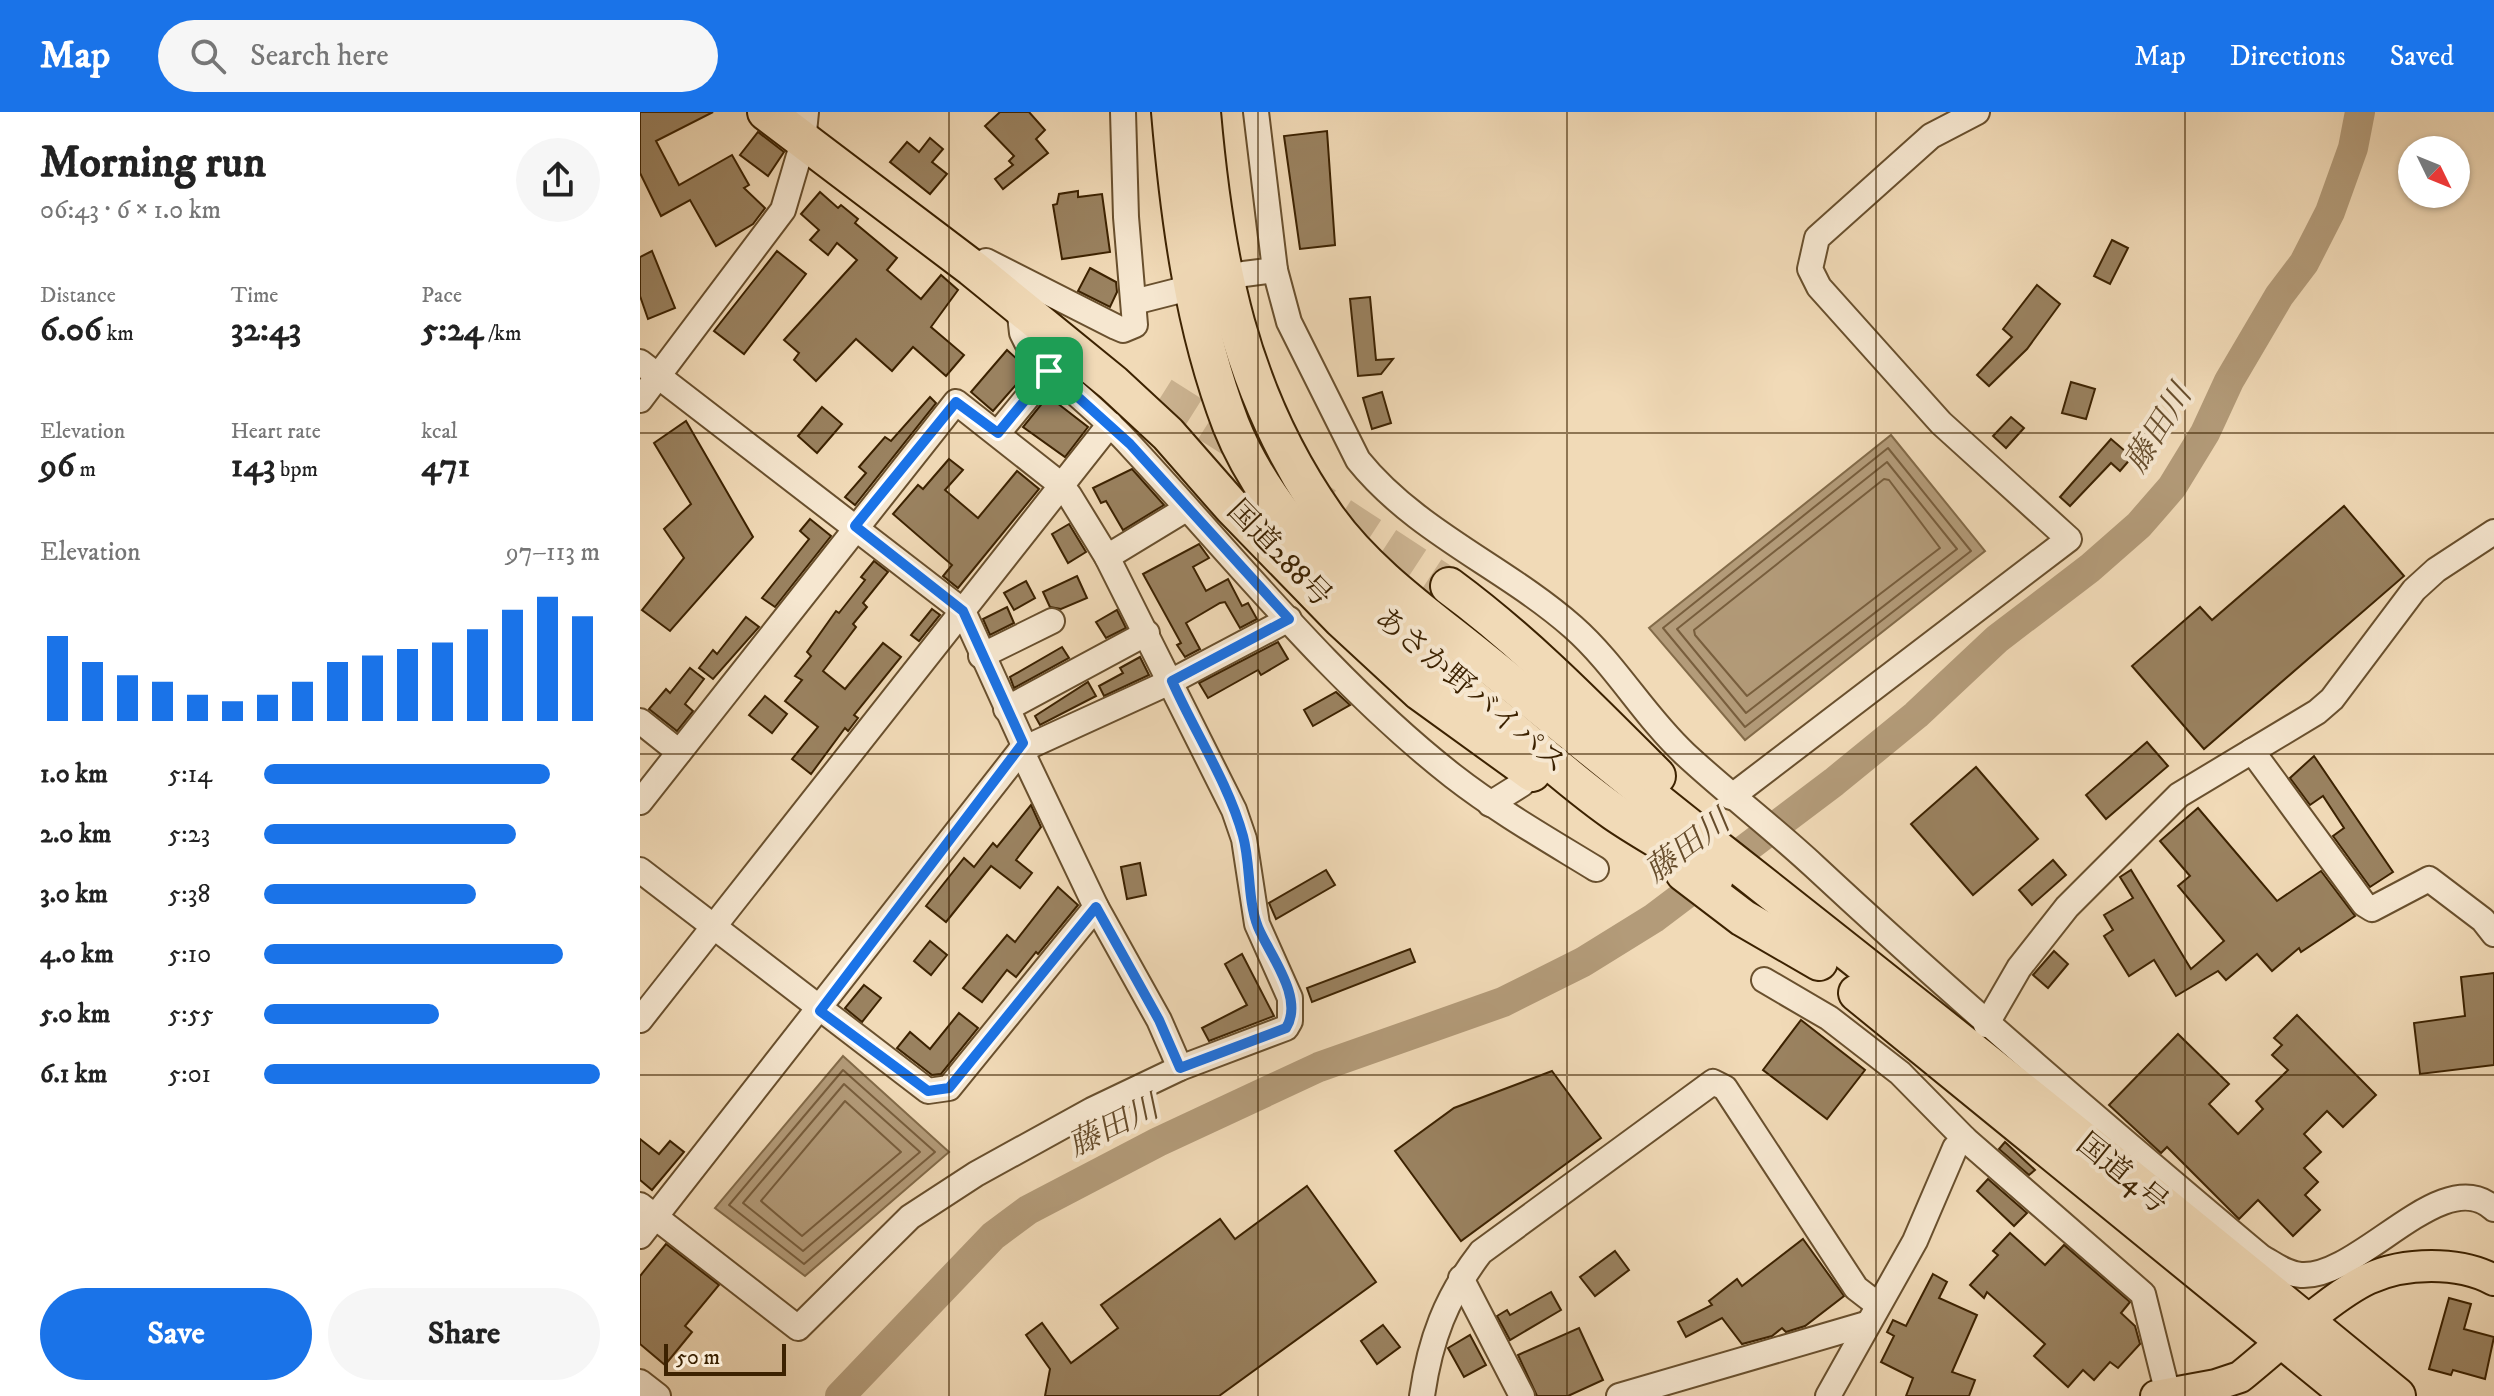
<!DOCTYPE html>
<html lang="en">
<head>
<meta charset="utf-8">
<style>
  :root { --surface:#fff; --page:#f6f6f6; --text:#222; --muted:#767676; --accent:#1a73e8 }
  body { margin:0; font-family:"IM FELL DW Pica","Noto Serif JP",serif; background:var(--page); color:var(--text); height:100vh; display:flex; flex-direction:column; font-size:30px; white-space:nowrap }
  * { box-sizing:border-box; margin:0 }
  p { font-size:26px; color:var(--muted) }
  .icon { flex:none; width:44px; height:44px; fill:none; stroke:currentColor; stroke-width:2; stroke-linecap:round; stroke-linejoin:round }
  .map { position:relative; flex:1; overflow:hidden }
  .side { display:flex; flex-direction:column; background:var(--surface); width:640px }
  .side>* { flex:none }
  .needle { width:52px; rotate:133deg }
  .fabs { position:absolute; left:1758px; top:24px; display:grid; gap:16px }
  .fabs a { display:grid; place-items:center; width:72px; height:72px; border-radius:50%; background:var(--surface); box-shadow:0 2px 6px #0004; font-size:40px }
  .scale { position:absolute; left:24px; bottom:20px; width:122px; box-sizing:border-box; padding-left:8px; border:4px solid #3c2201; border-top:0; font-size:22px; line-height:28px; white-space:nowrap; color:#3c2201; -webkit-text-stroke:6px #f6e7d0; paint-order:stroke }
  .pin { position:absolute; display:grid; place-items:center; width:68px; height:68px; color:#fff; margin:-34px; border-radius:16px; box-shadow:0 4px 12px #0006 }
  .round { display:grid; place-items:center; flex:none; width:84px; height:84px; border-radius:42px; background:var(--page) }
  .headline { display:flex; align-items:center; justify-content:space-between; height:136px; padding:0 40px }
  h1 { font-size:44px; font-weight:700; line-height:60px }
  .stats { display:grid; grid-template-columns:repeat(3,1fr); gap:12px; height:136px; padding:8px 40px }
  .stats div { display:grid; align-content:center }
  .stats b { font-size:34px; font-weight:700 }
  .stats small { font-size:22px; font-weight:400 }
  .stats p { font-size:22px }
  .chart { height:224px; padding:16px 40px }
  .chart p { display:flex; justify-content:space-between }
  .chart svg { width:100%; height:144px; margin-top:8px; stroke:var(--accent); stroke-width:6 }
  .action { display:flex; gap:16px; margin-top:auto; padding:16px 40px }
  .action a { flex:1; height:92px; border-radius:48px; background:var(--accent); color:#fff; font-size:32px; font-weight:700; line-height:92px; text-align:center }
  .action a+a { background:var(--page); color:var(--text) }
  ul { padding:0 40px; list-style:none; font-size:26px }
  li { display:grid; grid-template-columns:128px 96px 1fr; align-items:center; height:60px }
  li i { height:20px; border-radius:10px; background:var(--accent) }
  header { display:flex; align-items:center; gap:48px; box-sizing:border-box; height:112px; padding:0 40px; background:var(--accent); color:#fff }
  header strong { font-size:38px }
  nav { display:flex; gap:44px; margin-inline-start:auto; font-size:28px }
  .search { width:560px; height:72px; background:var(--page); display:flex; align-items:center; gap:20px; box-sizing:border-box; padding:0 28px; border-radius:44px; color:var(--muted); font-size:30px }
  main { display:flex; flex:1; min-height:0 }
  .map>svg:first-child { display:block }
  .water { fill:#b39b79; stroke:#836b49; stroke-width:2 }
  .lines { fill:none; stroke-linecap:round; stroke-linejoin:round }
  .shore { stroke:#785e3d; stroke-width:2 }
  .river { stroke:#b39b79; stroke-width:30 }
  .building { fill:#9a8260; stroke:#3c2201; stroke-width:2 }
  .highway-tunnel { stroke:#cdb593; stroke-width:36; stroke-dasharray:36 18; stroke-linecap:butt }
  .minor-casing { stroke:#69502e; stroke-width:28 }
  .major-casing { stroke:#3c2201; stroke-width:34 }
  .highway-casing { stroke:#3c2201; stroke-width:40 }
  .minor { stroke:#f6e7d0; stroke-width:24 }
  .major { stroke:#f1dab7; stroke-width:30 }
  .highway { stroke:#f1dab7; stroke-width:36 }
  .route-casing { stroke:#fff; stroke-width:16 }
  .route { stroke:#1a73e8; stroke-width:10 }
  .grid { fill:none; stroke:#3c2201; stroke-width:2; stroke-opacity:0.55 }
  .labels { text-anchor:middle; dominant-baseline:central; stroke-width:8; stroke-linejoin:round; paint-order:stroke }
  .street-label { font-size:30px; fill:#3c2201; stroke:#f6e7d0 }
  .water-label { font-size:32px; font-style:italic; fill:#664c2b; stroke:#f6e7d0 }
</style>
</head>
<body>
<header>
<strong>Map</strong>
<div class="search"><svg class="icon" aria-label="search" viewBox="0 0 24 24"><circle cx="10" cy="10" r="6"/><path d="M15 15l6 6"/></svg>Search here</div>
<nav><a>Map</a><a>Directions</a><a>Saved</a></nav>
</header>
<main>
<section class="side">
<div class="headline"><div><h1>Morning run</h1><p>06:43 · 6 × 1.0 km</p></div><a class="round"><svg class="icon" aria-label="share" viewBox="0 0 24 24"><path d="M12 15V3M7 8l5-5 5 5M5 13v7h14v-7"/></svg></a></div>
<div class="stats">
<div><p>Distance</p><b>6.06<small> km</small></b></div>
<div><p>Time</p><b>32:43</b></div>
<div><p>Pace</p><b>5:24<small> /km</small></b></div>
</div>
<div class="stats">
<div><p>Elevation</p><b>96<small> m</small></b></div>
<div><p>Heart rate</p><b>143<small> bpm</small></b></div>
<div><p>kcal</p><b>471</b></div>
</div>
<div class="chart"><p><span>Elevation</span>97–113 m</p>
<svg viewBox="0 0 160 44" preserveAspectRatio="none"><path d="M5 44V18M15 44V26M25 44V30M35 44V32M45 44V36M55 44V38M65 44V36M75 44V32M85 44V26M95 44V24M105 44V22M115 44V20M125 44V16M135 44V10M145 44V6M155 44V12"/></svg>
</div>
<ul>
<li><b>1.0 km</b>5:14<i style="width:85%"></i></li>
<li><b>2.0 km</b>5:23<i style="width:75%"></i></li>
<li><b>3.0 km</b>5:38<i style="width:63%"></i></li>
<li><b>4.0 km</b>5:10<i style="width:89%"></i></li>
<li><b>5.0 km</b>5:55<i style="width:52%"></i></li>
<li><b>6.1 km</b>5:01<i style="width:100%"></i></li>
</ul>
<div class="action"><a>Save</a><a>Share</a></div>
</section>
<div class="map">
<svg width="1854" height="1284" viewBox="0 0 1854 1284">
  <rect width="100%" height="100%" fill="#f1dab7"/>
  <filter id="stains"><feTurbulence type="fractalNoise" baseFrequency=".0025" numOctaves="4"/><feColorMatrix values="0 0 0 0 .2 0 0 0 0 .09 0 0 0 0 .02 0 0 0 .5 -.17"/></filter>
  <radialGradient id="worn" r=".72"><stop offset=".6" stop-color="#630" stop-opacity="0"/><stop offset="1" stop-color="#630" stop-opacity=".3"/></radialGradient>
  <g class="water">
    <path d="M1251,323L1345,439L1105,628L1009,516Z"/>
    <path d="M203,944L309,1040L165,1164L75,1096Z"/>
  </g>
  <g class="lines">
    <g class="shore">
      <path d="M1248,336L1331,439L1105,615L1023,516Z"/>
      <path d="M1247,350L1317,437L1106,601L1037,517Z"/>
      <path d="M1244,367L1249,368L1300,436L1107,584L1055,523L1054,518Z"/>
      <path d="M203,958L295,1040L164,1152L89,1093Z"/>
      <path d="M204,972L280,1040L163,1139L103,1091Z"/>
      <path d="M205,989L261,1040L162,1124L121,1089Z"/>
    </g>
    <path class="river" d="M200,1284L353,1124L388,1098L518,1030L679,955L863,890L943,850L1014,806L1194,670L1276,603L1357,527L1450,456L1499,413L1532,375L1565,321L1589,269L1639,184L1664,151L1690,100L1713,36L1720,0"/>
  </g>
  <g class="building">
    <path d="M0,0H73L16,29L39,73L92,43L109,73L104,76L125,96L113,112L76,134L50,88L21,104L0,61Z"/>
    <path d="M360,0H389L405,18L396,27L408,41L363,77L355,67L373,53L369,49L374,44L345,14Z"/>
    <path d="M687,19L695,133L660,137L644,24Z"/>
    <path d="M118,20L144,40L128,64L100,43Z"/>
    <path d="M290,26L303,37L292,50L307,62L290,82L250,50L267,30L279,40Z"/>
    <path d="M438,79V85L462,82L470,140L422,147L413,93L417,92L419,82Z"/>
    <path d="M180,80L198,96L201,93L218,107L215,111L257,146L247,158L281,187L301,163L318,178L291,215L324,243L306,264L273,235L252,259L216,227L176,269L154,248L159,241L144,228L217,148L197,131L188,143L170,128L179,118L161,102Z"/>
    <path d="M1472,128L1488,136L1470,172L1454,164Z"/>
    <path d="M12,139L35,196L8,207L0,184V145Z"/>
    <path d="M137,139L166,162L104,242L74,219Z"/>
    <path d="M450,156L476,170L477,180L470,195L438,179Z"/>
    <path d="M1397,173L1420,192L1387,237L1349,274L1337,263L1372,225L1363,217Z"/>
    <path d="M730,185L736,248L753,247L741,262L718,264L710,187Z"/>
    <path d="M367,238L389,258L353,299L331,280Z"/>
    <path d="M1431,270L1455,277L1446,307L1422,301Z"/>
    <path d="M742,280L751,311L732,317L723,286Z"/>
    <path d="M408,284L448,315L425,345L383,315Z"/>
    <path d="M290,285L296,291L215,393L205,385L226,361L219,355L245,325L251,329Z"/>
    <path d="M182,295L202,312L177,341L158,324Z"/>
    <path d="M1371,305L1384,316L1366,336L1353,324Z"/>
    <path d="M46,309L113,425L30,519L2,498L44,446L24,417L51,392L14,331Z"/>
    <path d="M1471,327L1492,345L1480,359L1471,351L1430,394L1420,385Z"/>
    <path d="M309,347L323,358L305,378L338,406L377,359L399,377L318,476L303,464L312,453L253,402L278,373L283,377Z"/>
    <path d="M492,357L524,393L483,418L466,389L461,391L453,376Z"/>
    <path d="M1704,394L1764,464L1564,637L1492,554L1560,495L1572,508Z"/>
    <path d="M170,407L191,424L135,495L122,486L169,427L160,419Z"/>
    <path d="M429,412L446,440L428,451L412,422Z"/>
    <path d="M559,432L569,446L553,455L566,479L588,467L602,494L608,491L617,507L600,516L585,490L580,491L546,511L560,537L545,545L537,533L541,531L503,462Z"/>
    <path d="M234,449L248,460L223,491L227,495L213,512L216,515L183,559L205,577L243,531L261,545L214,603L218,606L208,619L205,616L171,662L152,647L178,615L145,589L162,568L155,564L171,544L167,540L196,499L199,501L225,468L221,465Z"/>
    <path d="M437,464L447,486L421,497L410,495L403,480Z"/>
    <path d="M386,469L395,486L374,498L364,481Z"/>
    <path d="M367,495L374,511L350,523L343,507Z"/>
    <path d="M292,497L300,503L279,529L271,523Z"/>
    <path d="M477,498L486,516L466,526L456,510Z"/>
    <path d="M106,505L119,515L73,567L59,556L73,538L77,542Z"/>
    <path d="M638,530L648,547L621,563L618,558L568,586L559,571Z"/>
    <path d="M422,535L429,546L374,576L370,565Z"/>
    <path d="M500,545L509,563L464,584L459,574L483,561L480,556Z"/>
    <path d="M50,556L64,567L45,592L53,599L37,619L9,597L26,577L30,581Z"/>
    <path d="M448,570L456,584L400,613L395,604Z"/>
    <path d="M696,580L710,593L673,614L664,598Z"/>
    <path d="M125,584L147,602L132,621L109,603Z"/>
    <path d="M1507,630L1528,654L1466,707L1446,683Z"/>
    <path d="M1674,644L1753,760L1730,775L1693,724L1704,716L1683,684L1670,693L1650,666Z"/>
    <path d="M1336,655L1398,727L1333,783L1271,712Z"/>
    <path d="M391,693L401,715L376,748L392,761L380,776L351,754L306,810L286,794L324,746L334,755L353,731L357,735Z"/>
    <path d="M1558,696L1637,789L1681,759L1715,804L1661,840L1659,836L1632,859L1617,842L1586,868L1578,859L1536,884L1514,848L1489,864L1464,824L1473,818L1464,803L1493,786L1480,765L1491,758L1551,857L1584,829L1538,774L1550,764L1520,729Z"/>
    <path d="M1413,748L1426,763L1392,793L1379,778Z"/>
    <path d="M500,751L506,783L487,787L481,755Z"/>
    <path d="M686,758L695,773L636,807L629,791Z"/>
    <path d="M418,775L438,793L398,842L396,840L376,865L367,858L342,890L323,876L367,823L375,830Z"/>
    <path d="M290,829L307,843L291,863L274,849Z"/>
    <path d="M770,837L775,850L672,890L667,876Z"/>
    <path d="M1414,839L1428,852L1408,876L1393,863Z"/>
    <path d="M602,842L634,904L569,929L562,916L607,893L585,852Z"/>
    <path d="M1854,861V953L1780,962L1774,911L1825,904L1821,865Z"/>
    <path d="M224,873L241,886L222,910L205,896Z"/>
    <path d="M319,901L338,916L301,962L292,963L257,936L270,920L290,937Z"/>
    <path d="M1657,903L1736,983L1703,1015L1687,999L1664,1022L1681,1040L1664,1056L1678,1070L1665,1083L1680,1098L1653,1124L1618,1088L1599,1107L1527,1035L1521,1041L1469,993L1538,922L1589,972L1569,992L1598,1022L1623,997L1616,989L1648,958L1632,943L1642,933L1634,926Z"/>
    <path d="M1161,908L1225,958L1187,1007L1123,958Z"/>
    <path d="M912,959L961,1026L821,1129L755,1039L814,996Z"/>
    <path d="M0,1027L19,1042L30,1029L44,1040L12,1078L0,1068Z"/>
    <path d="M1365,1030L1395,1058L1389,1063L1359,1037Z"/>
    <path d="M1348,1067L1387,1101L1374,1114L1337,1079Z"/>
    <path d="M667,1074L736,1170L579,1284H405L410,1257L386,1223L402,1211L431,1251L478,1216L461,1193L580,1107L595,1127Z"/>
    <path d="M1370,1121L1405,1153L1424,1133L1490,1190L1481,1201L1495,1214L1500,1232L1478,1256L1470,1250L1454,1268L1443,1258L1428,1275L1394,1244L1405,1232L1347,1180L1344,1186L1330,1173L1358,1143L1353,1139Z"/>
    <path d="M1163,1127L1204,1184L1165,1214L1146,1220L1142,1216L1132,1224L1102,1232L1082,1206L1046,1225L1038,1210L1072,1193L1069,1189L1097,1167L1102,1174Z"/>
    <path d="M26,1132L79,1173L45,1214L52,1220L25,1253L0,1232V1164Z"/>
    <path d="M975,1139L989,1158L955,1184L940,1165Z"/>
    <path d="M1293,1162L1307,1170L1299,1186L1337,1203L1312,1260L1335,1268L1329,1284H1266L1273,1266L1241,1250L1254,1224L1247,1220L1253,1208L1266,1214Z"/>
    <path d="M911,1180L921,1198L870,1228L857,1204L867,1198L870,1203Z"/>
    <path d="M1809,1186L1831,1192L1824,1217L1854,1225L1845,1267L1813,1258L1811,1263L1789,1257Z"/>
    <path d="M743,1213L760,1235L737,1252L721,1229Z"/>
    <path d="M939,1216L963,1268L928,1284H897L878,1243Z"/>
    <path d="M830,1223L846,1253L824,1265L808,1236Z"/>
  </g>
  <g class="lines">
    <path class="highway-tunnel" d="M522,283L614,341L673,385L809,474"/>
    <g class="minor-casing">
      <g id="minor">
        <path d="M616,0L635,158L649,210L718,348C776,420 865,455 933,515C976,553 1004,604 1045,642C1087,681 1132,715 1174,754C1320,890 1469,1017 1621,1145C1634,1152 1646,1162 1661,1163C1720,1167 1803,1049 1854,1097"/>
        <path d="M346,149L476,215L483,218L495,213L486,105L483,0"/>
        <path d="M604,162L635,158"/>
        <path d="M494,190L549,176"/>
        <path d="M379,194L382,221L390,237C421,272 460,299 491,334C594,445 693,570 813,664C858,699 907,727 956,757"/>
        <path d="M0,250L323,499L383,631L381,638L456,795L519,908L540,956"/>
        <path d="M0,288L143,98L163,30L166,0"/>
        <path d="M358,321L409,259"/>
        <path d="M467,445L546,397"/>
        <path d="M341,544L412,509"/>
        <path d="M366,597L507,521"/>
        <path d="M0,609L39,640"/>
        <path d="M1612,639L1724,792L1732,797L1789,767L1843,808L1854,822"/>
        <path d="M1091,685L1429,427L1301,311L1179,175L1170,157L1177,126L1291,24L1337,0"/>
        <path d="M0,690L316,290L420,372L429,383L467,445L594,698L604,727L617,812L650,886V909L646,916L540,956L452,998L336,1062L270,1105L158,1216L0,1093"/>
        <path d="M850,692L882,672"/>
        <path d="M0,758L288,979L309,976L456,795"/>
        <path d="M1124,868L1189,906L1260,961L1325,1027L1503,1182L1528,1282"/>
        <path d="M0,908L470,312"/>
        <path d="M1346,913L1379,856L1427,795L1539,683L1677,600L1692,587L1774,478L1796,458L1854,420"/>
        <path d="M0,1124L381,638L532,569L649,507"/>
        <path d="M821,1166L882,1284"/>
        <path d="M0,1270L18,1284"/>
        <path d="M782,1284C790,1228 806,1185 841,1140L1073,970L1085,976L1216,1176L1238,1193"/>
        <path d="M979,1284L1226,1212"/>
        <path d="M1188,1284L1275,1129L1315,1036L1325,1027"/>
      </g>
    </g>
    <g class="major-casing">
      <path id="major" d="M1516,1284L1576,1273L1600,1265C1635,1237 1690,1185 1728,1167C1764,1150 1819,1149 1854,1168"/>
    </g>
    <g class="highway-casing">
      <g id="highway">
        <path d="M126,0L332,156L473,271L528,322L592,395L701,507L780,580L892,661"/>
        <path d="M530,0C539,105 553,214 591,313C639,434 772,537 870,616C904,644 938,675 974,700C1007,723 1043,740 1075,766"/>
        <path d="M562,0C575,148 599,280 686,404C725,460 788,504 840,546C911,603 981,661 1053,718C1290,904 1525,1093 1757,1284"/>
        <path d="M809,474C885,530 950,597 1017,664"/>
        <path d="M1044,761L1103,806L1179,850"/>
        <path d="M1217,881L1711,1284"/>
      </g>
    </g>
    <use href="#minor" class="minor"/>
    <use href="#major" class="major"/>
    <use href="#highway" class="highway"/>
  </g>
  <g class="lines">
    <g class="route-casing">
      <path id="route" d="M409,259L490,332L649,507L532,569C555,621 588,670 603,724C611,753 607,787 618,815C629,842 665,886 646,916L540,956L519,908L456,795L309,976L288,979L180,899L383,631L323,499L215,414L316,290L358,321Z"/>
    </g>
    <use href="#route" class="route"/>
  </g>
  <path class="grid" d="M309,0V1284M618,0V1284M927,0V1284M1236,0V1284M1545,0V1284M0,321H1854M0,642H1854M0,963H1854"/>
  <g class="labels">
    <g class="street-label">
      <text transform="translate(639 442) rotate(46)">国道288号</text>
      <text transform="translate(830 579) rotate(40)">あさか野バイパス</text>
      <text transform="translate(1482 1062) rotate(39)">国道4号</text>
    </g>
    <g class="water-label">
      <text transform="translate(1519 317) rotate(-58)">藤田川</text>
      <text transform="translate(1048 735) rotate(-37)">藤田川</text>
      <text transform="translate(474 1015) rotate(-26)">藤田川</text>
    </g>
  </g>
  <rect width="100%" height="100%" filter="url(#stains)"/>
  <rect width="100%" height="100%" fill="url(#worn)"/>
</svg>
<div class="fabs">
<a><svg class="needle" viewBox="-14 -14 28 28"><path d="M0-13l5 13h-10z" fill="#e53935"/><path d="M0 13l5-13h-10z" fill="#767676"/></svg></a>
</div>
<div class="scale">50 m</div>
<div class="pin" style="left:409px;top:259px;background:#1e9e55"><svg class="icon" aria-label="arrive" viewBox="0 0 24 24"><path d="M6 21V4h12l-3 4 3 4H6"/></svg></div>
</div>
</main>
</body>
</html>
